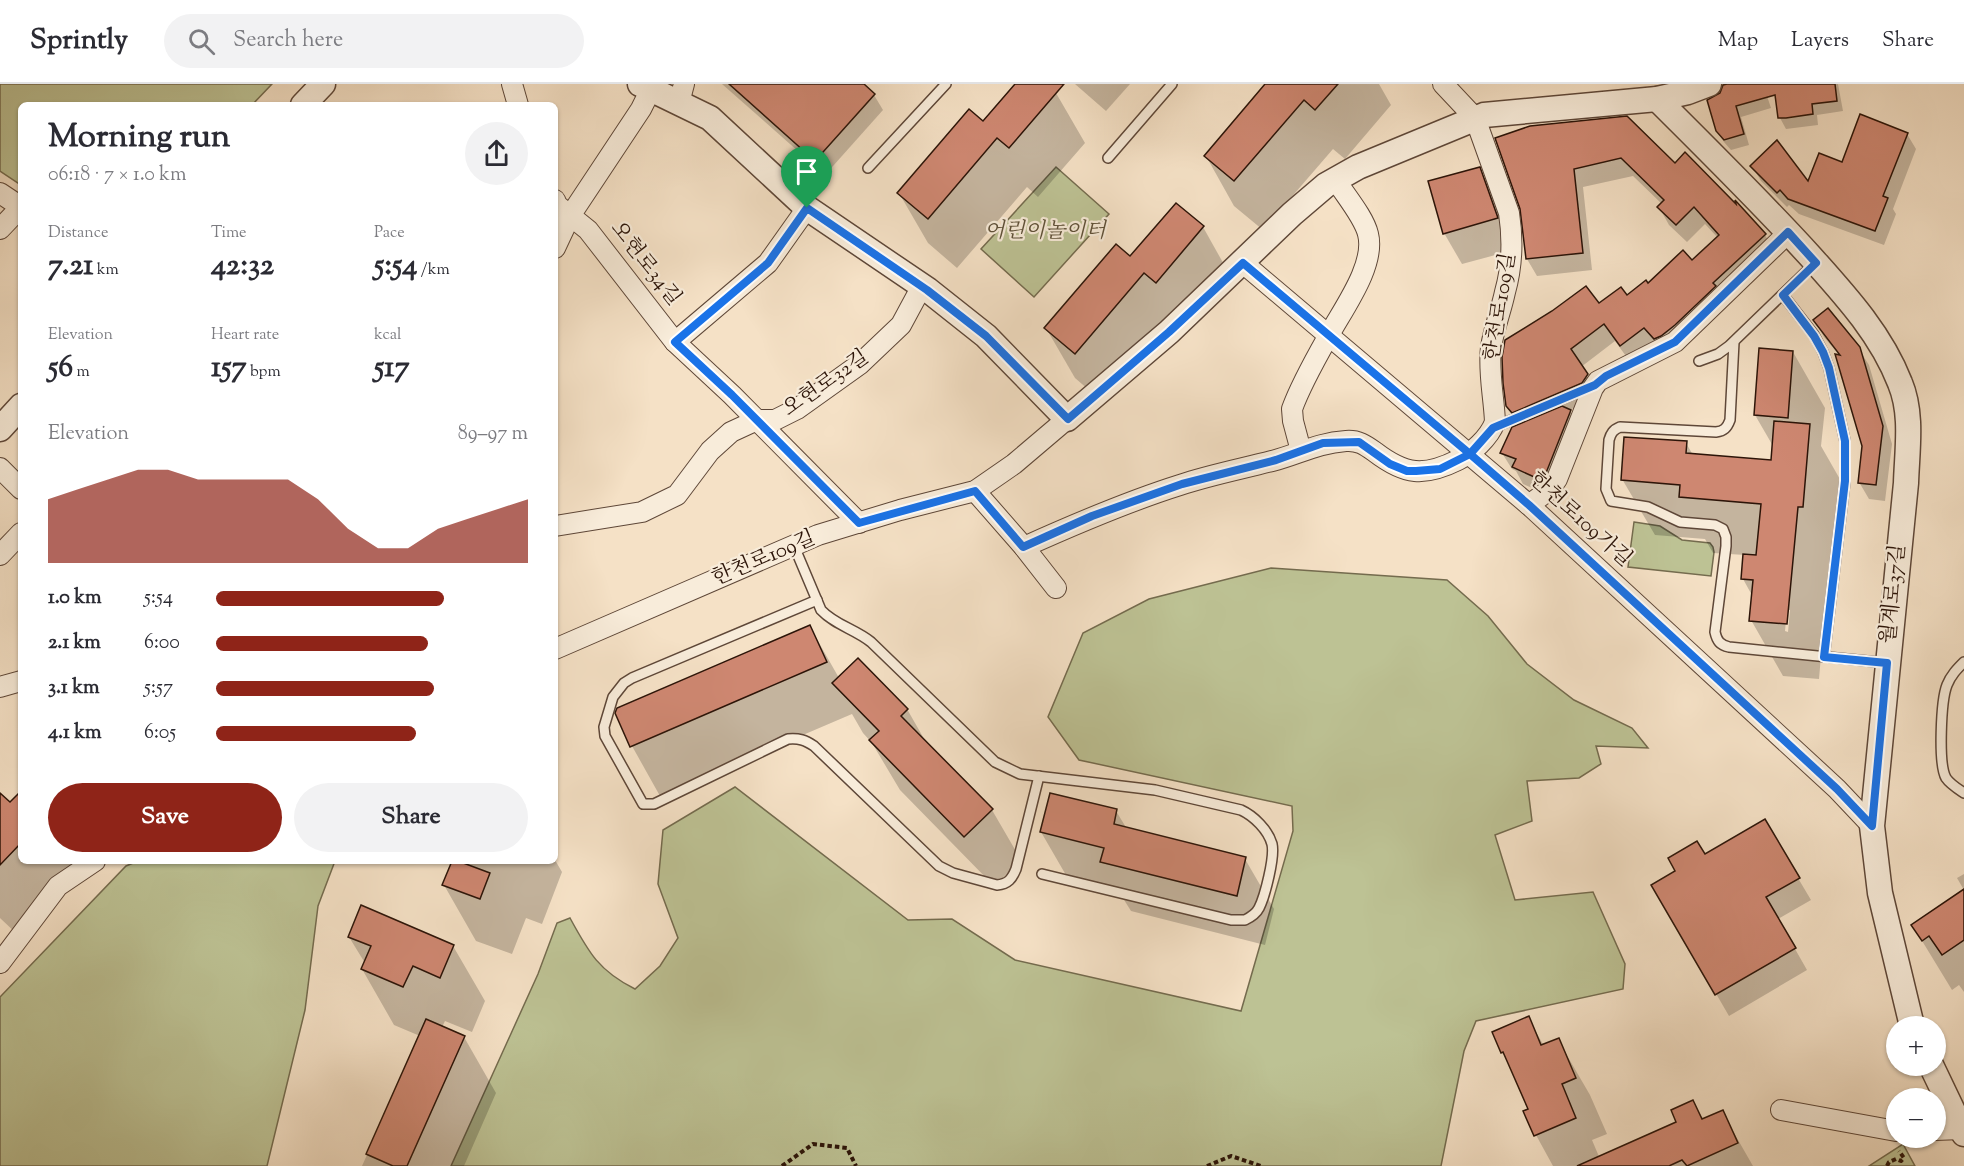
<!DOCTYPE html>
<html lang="en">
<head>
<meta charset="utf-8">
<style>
  :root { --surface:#fff; --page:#f2f2f3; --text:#2b2b33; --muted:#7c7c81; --line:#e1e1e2; --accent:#8f2418 }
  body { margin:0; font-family:"Sorts Mill Goudy","Noto Serif KR",serif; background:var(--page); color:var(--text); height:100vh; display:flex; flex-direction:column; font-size:22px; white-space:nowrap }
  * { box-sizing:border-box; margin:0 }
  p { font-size:20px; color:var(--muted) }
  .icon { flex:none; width:33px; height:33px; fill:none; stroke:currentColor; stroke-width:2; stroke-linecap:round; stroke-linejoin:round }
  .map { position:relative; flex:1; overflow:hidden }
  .side { position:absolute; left:18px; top:18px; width:540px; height:762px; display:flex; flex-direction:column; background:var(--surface); border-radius:9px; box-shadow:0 2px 4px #0004 }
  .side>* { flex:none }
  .fabs { position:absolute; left:1886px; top:932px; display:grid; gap:12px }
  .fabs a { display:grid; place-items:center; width:60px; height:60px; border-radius:50%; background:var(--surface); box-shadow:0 2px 4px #0004; font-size:30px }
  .pin { position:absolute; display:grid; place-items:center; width:51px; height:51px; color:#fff; margin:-62px -26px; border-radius:50% 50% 50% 0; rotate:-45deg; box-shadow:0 0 6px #0007 }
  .pin .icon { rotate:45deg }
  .round { display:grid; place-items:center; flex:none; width:63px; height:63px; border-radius:32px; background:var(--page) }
  .head { display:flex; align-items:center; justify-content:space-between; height:102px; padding:0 30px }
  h1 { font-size:33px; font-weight:800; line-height:45px }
  .metrics { display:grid; grid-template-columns:repeat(3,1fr); gap:9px; height:102px; padding:6px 30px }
  .metrics div { display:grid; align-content:center }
  .metrics b { font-size:30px; font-weight:800 }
  .metrics small { font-size:16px; font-weight:400 }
  .metrics p { font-size:16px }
  .chart { height:168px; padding:12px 30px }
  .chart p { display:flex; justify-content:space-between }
  .chart svg { width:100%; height:108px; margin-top:6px; fill:var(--accent); opacity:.7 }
  .button { display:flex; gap:12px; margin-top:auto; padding:12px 30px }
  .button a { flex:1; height:69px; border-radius:36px; background:var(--accent); color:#fff; font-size:24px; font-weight:800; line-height:69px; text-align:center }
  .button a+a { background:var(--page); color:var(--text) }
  ul { padding:0 30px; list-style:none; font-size:20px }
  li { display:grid; grid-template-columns:96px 72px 1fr; align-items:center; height:45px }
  li i { height:15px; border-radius:8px; background:var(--accent) }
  header { display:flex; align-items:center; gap:36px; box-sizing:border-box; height:84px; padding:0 30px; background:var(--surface); border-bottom:2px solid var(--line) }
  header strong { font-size:28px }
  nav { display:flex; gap:33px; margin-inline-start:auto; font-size:21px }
  .search { width:420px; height:54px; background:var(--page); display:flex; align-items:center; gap:15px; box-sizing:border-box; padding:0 21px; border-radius:33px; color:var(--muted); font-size:22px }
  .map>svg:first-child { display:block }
  .green { fill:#bdc294; stroke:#746b4e; stroke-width:1.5 }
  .shadow { fill:#0003; fill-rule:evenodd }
  .building { fill:#ce8771; stroke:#2c1408; stroke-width:1.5 }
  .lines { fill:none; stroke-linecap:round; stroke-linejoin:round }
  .service-casing { stroke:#5e4738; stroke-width:12 }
  .minor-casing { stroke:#5e4738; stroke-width:22 }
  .tertiary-casing { stroke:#5e4738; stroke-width:27 }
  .path { stroke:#2c1408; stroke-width:4; stroke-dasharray:4.5 3; stroke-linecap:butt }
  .service { stroke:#f8ecda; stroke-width:9 }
  .minor { stroke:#f8ecda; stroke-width:20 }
  .tertiary { stroke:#f8ecda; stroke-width:24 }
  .route-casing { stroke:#fff; stroke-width:12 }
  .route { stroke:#1a73e8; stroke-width:8 }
  .labels { text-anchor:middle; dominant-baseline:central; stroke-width:4.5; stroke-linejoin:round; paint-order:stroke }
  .park-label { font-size:21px; font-style:italic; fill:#5f5139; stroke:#f8ecda }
  .street-label { font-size:21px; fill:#2c1408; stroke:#f8ecda }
</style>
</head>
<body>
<header>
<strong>Sprintly</strong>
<div class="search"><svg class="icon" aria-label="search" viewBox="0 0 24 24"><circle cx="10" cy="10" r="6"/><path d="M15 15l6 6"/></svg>Search here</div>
<nav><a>Map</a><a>Layers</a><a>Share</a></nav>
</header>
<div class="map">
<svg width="1964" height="1082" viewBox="0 0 1964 1082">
  <rect width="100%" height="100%" fill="#f5e1c6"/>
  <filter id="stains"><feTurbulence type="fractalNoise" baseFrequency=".00333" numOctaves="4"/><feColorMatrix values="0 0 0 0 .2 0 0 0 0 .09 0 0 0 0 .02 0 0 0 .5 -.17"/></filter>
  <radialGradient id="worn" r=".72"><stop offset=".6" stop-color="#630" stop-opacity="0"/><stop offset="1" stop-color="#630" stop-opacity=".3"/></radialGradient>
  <g class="green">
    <path d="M0,0H272L252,21H21V101L0,87Z"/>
    <path d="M1056,83L1109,130L1034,213L981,165Z"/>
    <path d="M1634,438L1660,442L1682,456L1710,459L1713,463L1714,468L1711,492L1628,483Z"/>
    <path d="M1271,484L1447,496L1488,532L1527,580L1574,616L1632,644L1648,664L1596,662L1601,680L1579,694L1527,697L1532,737L1495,751L1515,816L1593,808L1625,880L1623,905L1476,937L1464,967L1441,1082H451L538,890L557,839L570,834C589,869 599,887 635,905L660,882L678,854L658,800L663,746L735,703L908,836L952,835L1015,876L1241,927L1293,747L1292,722L1079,676L1048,633L1083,549L1149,515Z"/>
    <path d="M138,777H335L318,822L305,926L267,1082H0V913L126,782Z"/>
    <path d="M1903,1060L1915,1082H1869Z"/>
  </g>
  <g class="shadow">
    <path d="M722,0H862L874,11L883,26L825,91Z"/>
    <path d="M1017,0H1046L1056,9L1085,59L1038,113L1027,103L957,184L928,159L899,109L983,39Z"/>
    <path d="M1075,0H1130L1106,27Z"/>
    <path d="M1267,0H1379L1391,21L1345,75L1333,65L1263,146L1234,122L1206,72Z"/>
    <path d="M1732,0H1763L1771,24L1741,33L1749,61L1731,66L1724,58L1717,47Z"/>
    <path d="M1775,0H1838L1843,27L1817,31L1818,41L1786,45L1780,34Z"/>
    <path d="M1907,50L1916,65L1893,125L1896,130L1884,161L1799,130L1789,121L1787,123L1761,97L1752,82L1809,100L1843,80Z"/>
    <path d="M1497,55L1675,81L1739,125L1738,122L1765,151L1775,169L1723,217L1631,279L1615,257L1581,283L1597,309L1592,317L1569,326L1580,344L1551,412L1523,400L1516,387L1512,385L1502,369L1520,342L1507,322L1599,221L1626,213L1692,178L1718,154L1705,140L1687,158L1669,141L1659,123L1662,120L1633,92L1583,103L1592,186L1537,192L1527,175L1522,125Z"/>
    <path d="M1479,84L1497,116L1514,166L1462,180L1444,149Z"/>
    <path d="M1203,143L1231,193L1104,319L1075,294L1046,244Z"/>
    <path d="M1815,237L1858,264L1869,281L1892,360L1885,417L1869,415L1859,398L1863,362L1840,272L1824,253Z"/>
    <path d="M1793,268L1825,324L1821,362L1841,397L1835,478H1829L1819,595L1783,592L1751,536L1753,513L1743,495L1745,471L1713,469L1705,455L1655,451L1622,395L1686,359L1693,371L1772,377L1773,362L1755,331ZM1787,526H1790L1788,548L1785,547Z"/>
    <path d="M810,543L839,594L907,625L927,660L992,726L1021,776L994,802L900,706L872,659L863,649L852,630L660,712L632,662Z"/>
    <path d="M21,709V777H96L18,851L0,834V722L11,720Z"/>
    <path d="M1116,727L1127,745L1245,775L1274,825L1265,861L1131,827L1121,811L1070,798L1041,748Z"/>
    <path d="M1764,737L1811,816L1778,835L1807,886L1729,932L1653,801Z"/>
    <path d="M555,776L562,788L542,840L526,834L512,870L476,857L444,801L453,777Z"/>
    <path d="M1964,790V806L1957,794Z"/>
    <path d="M1964,807V908L1959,901L1952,906L1913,842Z"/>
    <path d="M349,853L453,862L485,917L472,948L445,937L442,943L464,953L496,1009L464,1082H362L420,952L394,941L362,885L365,879Z"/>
    <path d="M1528,934L1544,962L1558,956L1590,1011L1607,1050L1592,1056L1600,1075L1678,1038L1693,1018L1704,1036L1722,1028L1753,1082H1553L1536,1051L1525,1028L1530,1025L1514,988L1502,968Z"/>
  </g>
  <g class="building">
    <path d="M729,0H864L875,10L815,77Z"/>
    <path d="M1015,0H1064L1009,64L997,54L928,135L897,109L969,25L983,37Z"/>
    <path d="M1265,0H1338L1315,26L1304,16L1234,97L1204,72Z"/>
    <path d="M1727,0H1835L1837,17L1812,20L1813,30L1786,34H1778L1775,11L1736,22L1744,50L1724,56L1716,47L1707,16L1720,9L1723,1Z"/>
    <path d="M1860,30L1908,49L1883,112L1888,114L1875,147L1788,115L1780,106L1777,109L1750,82L1777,56L1808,97L1819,69L1842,78Z"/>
    <path d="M1627,32L1675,79L1685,68L1736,120L1735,116L1766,150L1713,199L1716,202L1675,241L1661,252L1654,255L1644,244L1620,262L1604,240L1571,265L1588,290L1582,299L1512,329L1506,322L1503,299L1502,273L1505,256L1552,227L1586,202L1599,219L1621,203L1627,211L1646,196L1648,199L1683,166L1692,176L1719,151L1694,123L1676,141L1657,123L1664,116L1621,74L1574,85L1583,169L1526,175L1520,125L1495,54L1530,42Z"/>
    <path d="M1480,83L1498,134L1443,150L1428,97Z"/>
    <path d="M1176,119L1204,142L1156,199L1144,189L1075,270L1044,244L1116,160L1130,172Z"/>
    <path d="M1828,224L1860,263L1883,342L1876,401L1858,399L1862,362L1835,270L1840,271L1813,236Z"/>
    <path d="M1759,264L1793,267L1788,334L1754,331Z"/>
    <path d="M1562,322L1571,326L1546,389L1541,396L1512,383L1516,375L1500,369L1512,343Z"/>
    <path d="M1774,337L1810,340L1803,423H1798L1787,540L1749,537L1753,496L1741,495L1743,470L1756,471L1761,420L1679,413L1680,401L1621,396L1624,353L1687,357L1686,369L1771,376Z"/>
    <path d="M810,541L827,578L630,663L615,629L617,624Z"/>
    <path d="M858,574L908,625L901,632L993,725L964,753L869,656L879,647L832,599Z"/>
    <path d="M21,707V759L0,781V709L10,718Z"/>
    <path d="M1050,709L1117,725L1114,740L1246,773L1237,812L1100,778L1104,764L1040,748Z"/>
    <path d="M1765,735L1800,794L1766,813L1796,864L1715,911L1651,801L1675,787L1668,774L1697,757L1705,770Z"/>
    <path d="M452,777H458L490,789L480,815L442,801Z"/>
    <path d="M1964,805V856L1942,871L1929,852L1922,857L1911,841Z"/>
    <path d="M361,821L454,861L440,894L413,882L403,903L361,885L371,862L348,853Z"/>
    <path d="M1529,932L1541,961L1559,954L1576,994L1562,1000L1576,1034L1534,1052L1523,1027L1528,1025L1503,968L1501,969L1492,948Z"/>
    <path d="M426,935L465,952L407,1082H393L366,1070Z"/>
    <path d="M1693,1016L1702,1035L1723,1026L1738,1059L1687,1082L1682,1076L1669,1082H1577L1676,1038L1671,1026Z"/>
  </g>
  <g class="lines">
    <g class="service-casing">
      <g id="service">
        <path d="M1108,74L1172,0"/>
        <path d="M868,84L946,0"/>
        <path d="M1783,211L1814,251L1823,268L1829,284L1845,357V397L1824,573"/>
        <path d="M1734,258L1730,336C1727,344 1724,347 1716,348L1620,343C1613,346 1611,349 1609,356L1606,405L1611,417L1648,423L1680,438L1715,441L1723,445L1726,453V462L1715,548C1717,557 1720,561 1729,563L1887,579"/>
        <path d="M1699,277L1718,270L1729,262L1814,180"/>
        <path d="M1495,343L1593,302"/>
        <path d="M794,462L821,526C835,541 855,545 871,558L995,678L1020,690L1155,706L1241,726C1254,732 1268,746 1272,760C1275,773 1265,812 1259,824C1256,830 1251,833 1245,836H1231L1042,790"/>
        <path d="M817,516L632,594L624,599L613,613L604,643L605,652L643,720H654L788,655C799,654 805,656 814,662L939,782L953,789L997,801C1008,800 1012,795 1016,785L1039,692"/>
        <path d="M1964,578C1957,585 1951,591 1947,601C1941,616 1938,680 1946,694C1950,700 1958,705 1964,709"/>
      </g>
    </g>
    <g class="minor-casing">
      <g id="minor">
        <path d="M512,0L518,21"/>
        <path d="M679,19L684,0"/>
        <path d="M0,109L21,123"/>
        <path d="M555,116L557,121L588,146L675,258L732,311L859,439"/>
        <path d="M0,145L21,123"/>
        <path d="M555,164L570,132L641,25L651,5"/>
        <path d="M1243,179L1529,421L1837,705L1872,742"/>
        <path d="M675,258L768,179L807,124"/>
        <path d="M1301,367L1293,337L1292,325C1301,300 1316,274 1329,251C1343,225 1376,181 1368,150C1364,133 1345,111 1335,95"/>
        <path d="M0,384L21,405"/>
        <path d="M975,407L1024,463L1056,504"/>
        <path d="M1529,421L1549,406L1557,395L1593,304L1598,297L1675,258L1789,148"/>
        <path d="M555,442L642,428L677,411L710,367L731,348L757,336H775L797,325L860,280L901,241L922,202"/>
        <path d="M1024,463C1075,440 1126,418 1180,401C1210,391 1241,385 1272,377C1299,370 1317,359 1346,357C1358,356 1365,361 1375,368C1405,391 1424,393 1458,376C1472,369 1489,354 1495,338C1494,313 1488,288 1491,263C1494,244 1501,227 1505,208C1512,183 1513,155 1509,129L1475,34L1443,0"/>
        <path d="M0,471L21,449"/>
        <path d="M555,565L818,451L900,426L975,407L1014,380L1067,335"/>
        <path d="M0,603L21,597"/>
        <path d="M0,879L58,802L95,777"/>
        <path d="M1781,1026L1896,1047"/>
        <path d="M1935,1046L1962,1045"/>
      </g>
    </g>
    <g class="tertiary-casing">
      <g id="tertiary">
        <path d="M640,0L710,34L807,124L928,206L986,252L1067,335L1169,248L1292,130L1326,101L1358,83L1484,31L1657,15L1688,8L1709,0"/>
        <path d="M1657,15C1709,67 1761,118 1811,173C1845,211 1881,250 1900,299C1913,330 1907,366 1906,399L1872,742L1880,809L1912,942"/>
        <path d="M303,21L323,0"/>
        <path d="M0,345L21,322"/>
        <path d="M1931,981L1964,1050"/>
      </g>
    </g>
    <g class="path">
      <path d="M782,1082L813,1060L847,1064L856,1082"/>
      <path d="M1207,1082L1231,1072L1261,1082"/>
      <path d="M1887,1082L1889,1078L1896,1075L1901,1077L1904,1074L1899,1067"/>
    </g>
    <use href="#service" class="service"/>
    <use href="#minor" class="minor"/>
    <use href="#tertiary" class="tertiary"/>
  </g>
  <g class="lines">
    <g class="route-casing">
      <path id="route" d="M807,124L768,179L675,258L732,311L859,439L975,407L1023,463L1092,432L1182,400L1276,376L1323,359L1359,358L1390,380L1407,387H1416L1440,385L1470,370L1529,421L1837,705L1872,742L1887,579L1824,573L1845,397V357L1829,284L1823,268L1814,252L1783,211L1816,179L1788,148L1675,258L1606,292L1595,301L1493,344L1470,370L1243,179L1169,248L1068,335L986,252L927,206L807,124"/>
    </g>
    <use href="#route" class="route"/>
  </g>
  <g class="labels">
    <g class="park-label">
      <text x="1045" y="148">어린이놀이터</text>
    </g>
    <g class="street-label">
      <text transform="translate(645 180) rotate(52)">오현로34길</text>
      <text transform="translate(1501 223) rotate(-81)">한천로109길</text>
      <text transform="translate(826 300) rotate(-35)">오현로32길</text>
      <text transform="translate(1580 436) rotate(42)">한천로109가길</text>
      <text transform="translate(764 475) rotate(-23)">한천로109길</text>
      <text transform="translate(1894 510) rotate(-84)">월계로37길</text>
    </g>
  </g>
  <rect width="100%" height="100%" filter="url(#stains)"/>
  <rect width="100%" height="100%" fill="url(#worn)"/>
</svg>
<div class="fabs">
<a>+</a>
<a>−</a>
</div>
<div class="pin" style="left:807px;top:124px;background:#1e9e55"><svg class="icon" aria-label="arrive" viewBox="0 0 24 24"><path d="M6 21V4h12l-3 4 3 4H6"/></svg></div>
<section class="side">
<div class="head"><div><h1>Morning run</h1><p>06:18 · 7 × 1.0 km</p></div><a class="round"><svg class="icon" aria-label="share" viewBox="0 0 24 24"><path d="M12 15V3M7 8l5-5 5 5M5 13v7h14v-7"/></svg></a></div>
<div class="metrics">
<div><p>Distance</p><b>7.21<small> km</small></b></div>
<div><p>Time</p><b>42:32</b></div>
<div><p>Pace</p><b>5:54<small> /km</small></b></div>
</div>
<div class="metrics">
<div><p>Elevation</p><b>56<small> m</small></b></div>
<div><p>Heart rate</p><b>157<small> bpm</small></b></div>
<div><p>kcal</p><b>517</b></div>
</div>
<div class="chart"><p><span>Elevation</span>89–97 m</p>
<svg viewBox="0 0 160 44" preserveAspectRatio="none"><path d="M0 44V18L10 14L20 10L30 6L40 6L50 10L60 10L70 10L80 10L90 18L100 30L110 38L120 38L130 30L140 26L150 22L160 18V44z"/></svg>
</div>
<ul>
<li><b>1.0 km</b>5:54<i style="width:73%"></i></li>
<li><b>2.1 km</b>6:00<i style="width:68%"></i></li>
<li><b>3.1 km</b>5:57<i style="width:70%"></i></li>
<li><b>4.1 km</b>6:05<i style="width:64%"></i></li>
</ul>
<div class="button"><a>Save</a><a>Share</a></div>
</section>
</div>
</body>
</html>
